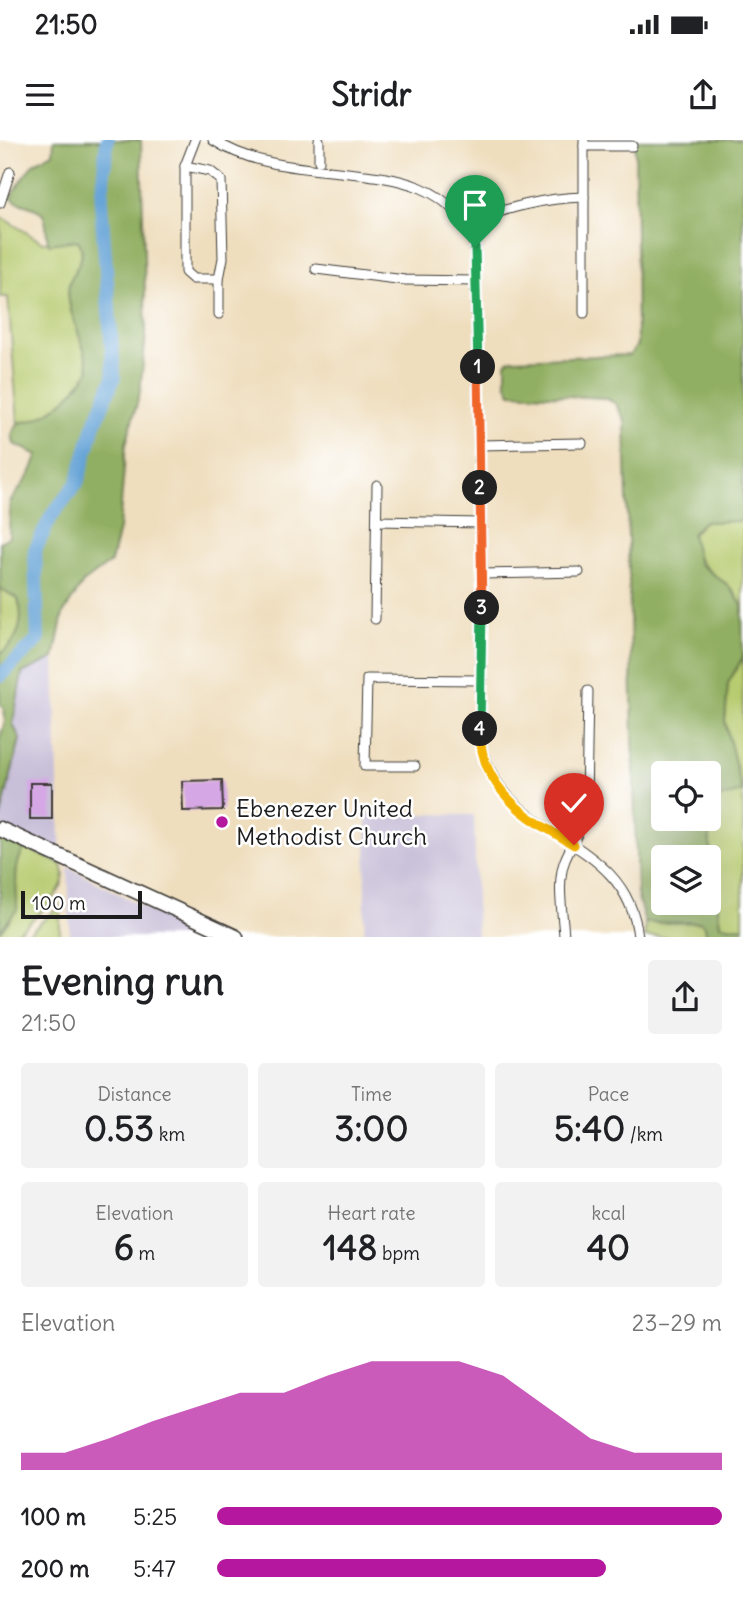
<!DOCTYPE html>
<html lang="en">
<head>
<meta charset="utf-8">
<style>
  :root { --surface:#fff; --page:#f2f2f2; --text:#202124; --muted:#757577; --accent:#b5179e }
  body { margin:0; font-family:Delius,sans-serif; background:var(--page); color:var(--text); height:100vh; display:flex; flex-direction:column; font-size:26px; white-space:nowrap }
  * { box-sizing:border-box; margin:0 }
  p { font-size:23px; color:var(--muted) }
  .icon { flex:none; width:38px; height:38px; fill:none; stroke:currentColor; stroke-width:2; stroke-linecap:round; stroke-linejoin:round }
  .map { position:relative; height:797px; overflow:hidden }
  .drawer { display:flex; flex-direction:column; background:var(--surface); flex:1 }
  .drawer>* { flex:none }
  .controls { position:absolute; left:651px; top:621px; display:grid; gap:14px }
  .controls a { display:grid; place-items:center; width:70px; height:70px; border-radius:7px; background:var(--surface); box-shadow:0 7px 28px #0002; font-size:35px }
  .scale { position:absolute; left:21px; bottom:18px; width:121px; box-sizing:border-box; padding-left:7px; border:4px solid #1c1c1c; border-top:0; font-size:19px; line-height:24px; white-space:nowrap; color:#1c1c1c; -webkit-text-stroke:5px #fff; paint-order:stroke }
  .pin { position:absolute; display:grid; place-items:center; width:60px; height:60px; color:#fff; margin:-72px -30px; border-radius:50% 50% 50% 0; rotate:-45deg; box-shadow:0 0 7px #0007 }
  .pin .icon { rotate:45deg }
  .km { position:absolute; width:35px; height:35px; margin:-18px; border-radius:50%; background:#222; color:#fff; font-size:19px; line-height:35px; text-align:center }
  .round { display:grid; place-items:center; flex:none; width:74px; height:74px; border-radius:7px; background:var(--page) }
  .head { display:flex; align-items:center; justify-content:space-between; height:119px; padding:0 21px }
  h1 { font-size:38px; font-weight:700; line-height:52px }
  .stats { display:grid; grid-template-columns:repeat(3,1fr); gap:10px; height:119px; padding:7px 21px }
  .stats div { display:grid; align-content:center; border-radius:7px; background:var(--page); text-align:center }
  .stats b { font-size:35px; font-weight:700 }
  .stats small { font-size:19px; font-weight:400 }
  .stats p { font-size:19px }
  .chart { height:196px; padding:14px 21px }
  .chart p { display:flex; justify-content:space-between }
  .chart svg { width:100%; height:126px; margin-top:7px; fill:var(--accent); opacity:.7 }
  ul { padding:0 21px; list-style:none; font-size:23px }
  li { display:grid; grid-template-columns:112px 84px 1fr; align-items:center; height:52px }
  li i { height:18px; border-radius:9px; background:var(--accent) }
  .status { display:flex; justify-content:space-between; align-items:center; height:49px; padding:0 35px; background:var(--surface); direction:ltr }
  .status svg { height:19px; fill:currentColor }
  header { display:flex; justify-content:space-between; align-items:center; height:91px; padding:0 21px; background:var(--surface); font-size:32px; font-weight:700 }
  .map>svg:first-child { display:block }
  .industrial { fill:#c8bfd8 }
  .green { fill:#b7cb6f; stroke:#6a7446; stroke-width:2 }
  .forest { fill:#91af62; stroke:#56663f; stroke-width:2; fill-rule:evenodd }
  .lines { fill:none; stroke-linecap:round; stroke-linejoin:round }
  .river { stroke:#64a2d6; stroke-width:14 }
  .building { fill:#d5a7e5 }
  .minor-casing { stroke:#3c3934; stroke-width:11 }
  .primary-casing { stroke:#3c3934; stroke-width:17 }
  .minor { stroke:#fff; stroke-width:9 }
  .primary { stroke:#fff; stroke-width:14 }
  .split-1-casing { stroke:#fff; stroke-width:14 }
  .split-2-casing { stroke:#fff; stroke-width:14 }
  .split-3-casing { stroke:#fff; stroke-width:14 }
  .split-4-casing { stroke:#fff; stroke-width:14 }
  .split-5-casing { stroke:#fff; stroke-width:14 }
  .split-6-casing { stroke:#fff; stroke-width:14 }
  .split-1 { stroke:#22a559; stroke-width:9 }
  .split-2 { stroke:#f0652b; stroke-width:9 }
  .split-3 { stroke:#f0652b; stroke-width:9 }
  .split-4 { stroke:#22a559; stroke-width:9 }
  .split-5 { stroke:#f5b400; stroke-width:9 }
  .split-6 { stroke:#f5b400; stroke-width:9 }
  .poi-dot { fill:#b5179e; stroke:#fff; stroke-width:2.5 }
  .labels { text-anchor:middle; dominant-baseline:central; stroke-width:5; stroke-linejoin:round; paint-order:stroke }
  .poi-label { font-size:24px; fill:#1c1c1c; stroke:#fff; text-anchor:start }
</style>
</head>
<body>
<div class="status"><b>21:50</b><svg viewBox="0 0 49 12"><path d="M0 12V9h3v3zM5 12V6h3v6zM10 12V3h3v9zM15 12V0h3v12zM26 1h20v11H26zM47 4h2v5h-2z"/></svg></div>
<header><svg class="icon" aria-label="menu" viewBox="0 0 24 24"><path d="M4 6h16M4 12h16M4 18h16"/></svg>Stridr<svg class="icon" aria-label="share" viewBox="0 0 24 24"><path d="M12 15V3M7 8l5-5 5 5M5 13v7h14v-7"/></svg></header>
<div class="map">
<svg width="743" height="797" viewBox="0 0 743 797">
  <rect width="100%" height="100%" fill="#fff"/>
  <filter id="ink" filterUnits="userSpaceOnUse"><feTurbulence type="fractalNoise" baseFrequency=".0143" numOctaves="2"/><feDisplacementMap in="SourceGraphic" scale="14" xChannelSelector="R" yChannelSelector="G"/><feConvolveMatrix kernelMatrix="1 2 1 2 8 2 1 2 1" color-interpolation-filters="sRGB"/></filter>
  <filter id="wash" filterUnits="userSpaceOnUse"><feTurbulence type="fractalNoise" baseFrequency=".00686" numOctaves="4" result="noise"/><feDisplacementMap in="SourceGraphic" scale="28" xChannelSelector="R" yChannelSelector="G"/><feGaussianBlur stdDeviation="1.57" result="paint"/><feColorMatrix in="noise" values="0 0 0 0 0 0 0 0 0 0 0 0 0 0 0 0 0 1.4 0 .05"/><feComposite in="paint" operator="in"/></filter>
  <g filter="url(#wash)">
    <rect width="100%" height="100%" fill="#efdebe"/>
    <g class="industrial">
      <path d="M54,518L61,724L0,697V679L19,599L13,584L22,533Z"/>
      <path d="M367,673L474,675L477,797H364Z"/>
      <path d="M68,727L150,770L210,797H70Z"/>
    </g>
    <g class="green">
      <path d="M1,77L42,102L78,100C89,120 73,127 69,146C64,169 87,206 89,231C71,256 50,280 18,283L8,157H0Z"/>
      <path d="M722,379L743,381V474C737,433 693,441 692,394L703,382Z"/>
      <path d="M0,448L18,459C25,480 19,501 0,514Z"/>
      <path d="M743,517V788L720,786L707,679L709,661L742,651L725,582L728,543Z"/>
      <path d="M25,708L61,724C76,749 28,783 12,797H0V791C27,769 6,734 25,708Z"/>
      <path d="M60,766V797H24Z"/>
      <path d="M700,782L705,786L707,797H645V783Z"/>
    </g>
    <g class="forest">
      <path d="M54,0H141L146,193L140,252L126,304L119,389L111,422L83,443L63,474L54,518L22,533L13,584L20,599L0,679V597L5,582L4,569L0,564V514C19,501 25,480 18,459L0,448V402L9,397L10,362L30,334L38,315L14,304L12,294L18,283C49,280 72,256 89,231C87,206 64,168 69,145C73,127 89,120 78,100L49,104C45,95 48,82 43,75C37,65 20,67 12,58L13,52L33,24L53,13Z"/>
      <path d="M635,0H743V381L703,382L692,394L699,424L728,445L742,465L743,517L728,543L725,582L742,652L709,661V634H663V679H707L720,785L743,788V797H707L705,786L700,782L645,783L637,754L625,280L615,263L605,258L511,253L506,243V223L511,219L630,215L637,205ZM663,718H709V763H663Z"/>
      <path d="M0,697L25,708C11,727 18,748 17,770L0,791Z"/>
    </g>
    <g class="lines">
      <path class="river" d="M0,536L38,500L35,410L52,375L77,343L94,286L114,237L101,63L107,0"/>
    </g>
    <g id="blocks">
      <g class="building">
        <path d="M222,640L223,670L183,671L182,641Z"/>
        <rect x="30" y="643" width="22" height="36"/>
      </g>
    </g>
  </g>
  <g filter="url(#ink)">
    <use href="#blocks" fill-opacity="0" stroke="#3c3934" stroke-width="2"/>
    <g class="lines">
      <g class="minor-casing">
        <g id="minor">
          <path d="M195,0L185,26V132L193,139H219"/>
          <path d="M213,0C302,57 440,0 475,107L482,434L480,599C498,704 627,690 638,797"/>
          <path d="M584,0V173"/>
          <path d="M584,6H632"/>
          <path d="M319,21V0"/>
          <path d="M185,26L210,31L221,40L223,118L219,139V174"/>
          <path d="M0,63L10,32"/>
          <path d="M469,82C508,68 542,58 584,57"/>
          <path d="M316,129L405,140L476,141"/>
          <path d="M479,305L582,303"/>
          <path d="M377,381L481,383"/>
          <path d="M482,434L579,432"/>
          <path d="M375,479L377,345"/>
          <path d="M415,626H365L367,539L481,540"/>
          <path d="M564,797C563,774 556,742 565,720C573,701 584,686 586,664L588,551"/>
        </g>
      </g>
      <g class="primary-casing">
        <path id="primary" d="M0,689L236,797"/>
      </g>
      <use href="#minor" class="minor"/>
      <use href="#primary" class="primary"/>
    </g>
  </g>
  <g class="lines" filter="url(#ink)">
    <g class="split-1-casing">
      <path id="split-1" d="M475,107L478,227"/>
    </g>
    <g class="split-2-casing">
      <path id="split-2" d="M478,227L480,348"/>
    </g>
    <g class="split-3-casing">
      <path id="split-3" d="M480,348L482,468"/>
    </g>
    <g class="split-4-casing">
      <path id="split-4" d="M480,589L482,468"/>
    </g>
    <g class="split-5-casing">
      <path id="split-5" d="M480,589C479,631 506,663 541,685"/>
    </g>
    <g class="split-6-casing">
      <path id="split-6" d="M541,685L574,705"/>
    </g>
    <use href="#split-1" class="split-1"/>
    <use href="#split-2" class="split-2"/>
    <use href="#split-3" class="split-3"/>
    <use href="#split-4" class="split-4"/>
    <use href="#split-5" class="split-5"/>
    <use href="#split-6" class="split-6"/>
  </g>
  <circle class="poi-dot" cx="222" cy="682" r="7"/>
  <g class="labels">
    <g class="poi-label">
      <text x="236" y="668">Ebenezer United<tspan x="236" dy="28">Methodist Church</tspan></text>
    </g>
  </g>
</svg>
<div class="controls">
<a><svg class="icon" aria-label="locate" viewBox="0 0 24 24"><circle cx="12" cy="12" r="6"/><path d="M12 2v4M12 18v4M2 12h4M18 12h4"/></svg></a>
<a><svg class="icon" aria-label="layers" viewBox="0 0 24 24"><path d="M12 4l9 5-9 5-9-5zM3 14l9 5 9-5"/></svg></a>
</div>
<div class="scale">100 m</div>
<div class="pin" style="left:475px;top:107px;background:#1e9e55"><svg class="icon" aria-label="arrive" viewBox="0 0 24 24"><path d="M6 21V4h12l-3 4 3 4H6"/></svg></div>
<div class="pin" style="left:574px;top:705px;background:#d93025"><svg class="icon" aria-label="check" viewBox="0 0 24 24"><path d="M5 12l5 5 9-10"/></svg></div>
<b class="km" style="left:478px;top:227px">1</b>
<b class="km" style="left:480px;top:348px">2</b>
<b class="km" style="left:482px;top:468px">3</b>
<b class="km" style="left:480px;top:589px">4</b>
</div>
<section class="drawer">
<div class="head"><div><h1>Evening run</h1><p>21:50</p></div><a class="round"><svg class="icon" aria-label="share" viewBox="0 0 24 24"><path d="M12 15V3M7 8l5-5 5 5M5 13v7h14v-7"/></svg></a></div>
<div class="stats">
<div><p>Distance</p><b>0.53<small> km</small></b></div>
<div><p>Time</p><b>3:00</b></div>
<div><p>Pace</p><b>5:40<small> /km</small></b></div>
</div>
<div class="stats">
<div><p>Elevation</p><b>6<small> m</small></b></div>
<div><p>Heart rate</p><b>148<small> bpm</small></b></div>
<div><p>kcal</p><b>40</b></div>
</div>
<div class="chart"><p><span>Elevation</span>23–29 m</p>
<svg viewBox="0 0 160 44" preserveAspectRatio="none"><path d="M0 44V38L10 38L20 33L30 27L40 22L50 17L60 17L70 11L80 6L90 6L100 6L110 11L120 22L130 33L140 38L150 38L160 38V44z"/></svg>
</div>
<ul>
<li><b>100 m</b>5:25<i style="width:100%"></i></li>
<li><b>200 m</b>5:47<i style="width:77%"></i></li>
</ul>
</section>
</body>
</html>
